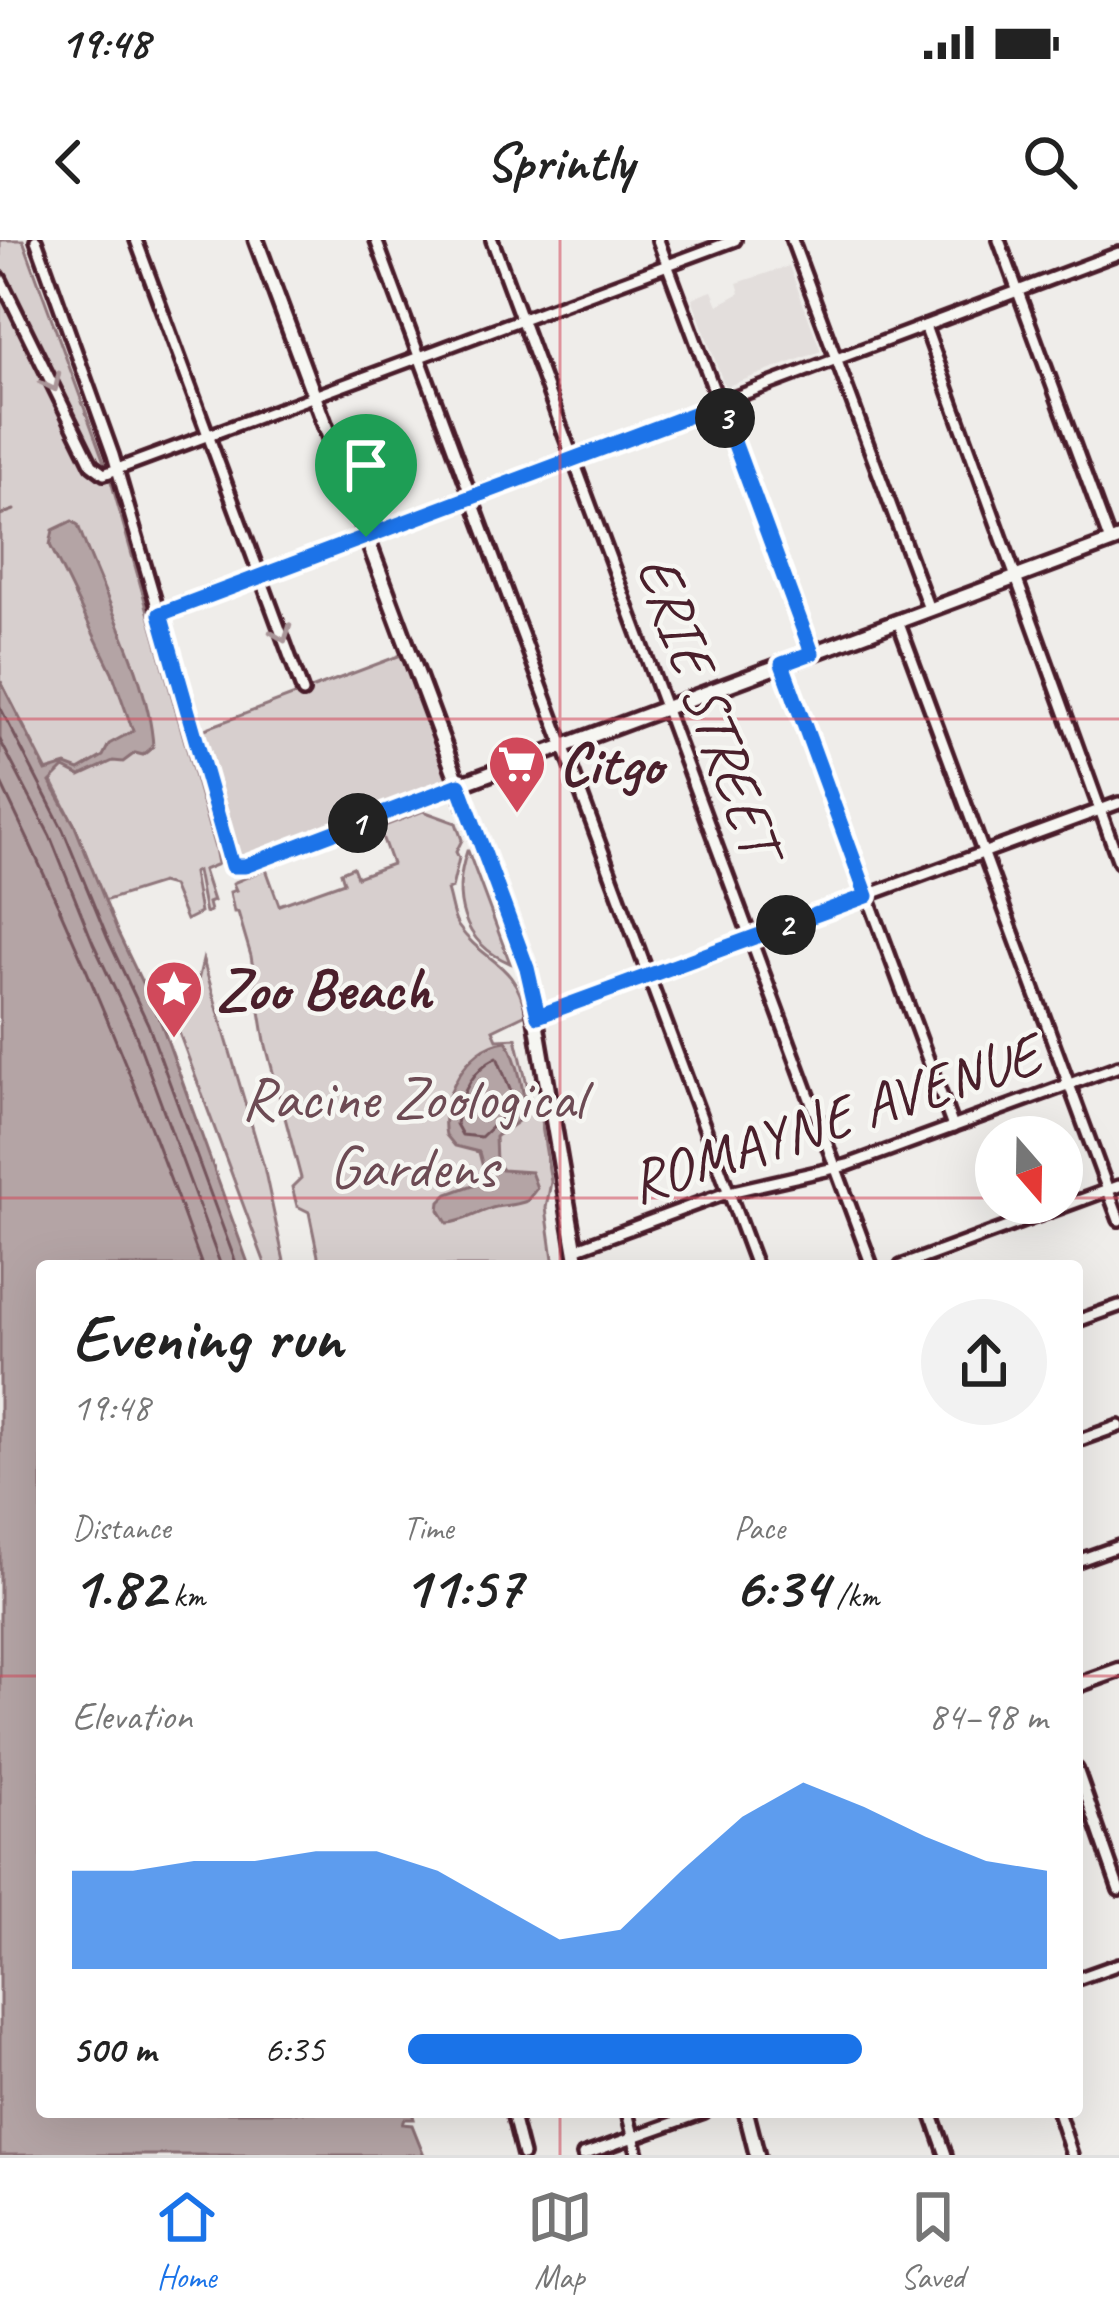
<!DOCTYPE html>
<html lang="en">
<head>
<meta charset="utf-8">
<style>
  :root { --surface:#fff; --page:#f2f2f2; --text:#222; --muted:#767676; --line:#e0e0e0; --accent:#1a73e8 }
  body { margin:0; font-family:Caveat,sans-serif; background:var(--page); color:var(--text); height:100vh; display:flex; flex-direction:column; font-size:45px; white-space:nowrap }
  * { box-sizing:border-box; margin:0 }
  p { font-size:39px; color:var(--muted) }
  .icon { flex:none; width:66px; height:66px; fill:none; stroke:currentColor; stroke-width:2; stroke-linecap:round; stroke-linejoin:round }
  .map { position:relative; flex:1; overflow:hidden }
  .panel { position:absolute; left:36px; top:1020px; width:1047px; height:858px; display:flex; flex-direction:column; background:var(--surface); border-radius:12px; box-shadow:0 12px 48px #0002 }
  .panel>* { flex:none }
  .needle { width:78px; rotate:160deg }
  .fabs { position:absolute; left:975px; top:876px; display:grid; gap:24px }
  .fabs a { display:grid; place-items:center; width:108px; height:108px; border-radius:50%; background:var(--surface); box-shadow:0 12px 48px #0002; font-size:60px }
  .pin { position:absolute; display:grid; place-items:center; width:102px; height:102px; color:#fff; margin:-123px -51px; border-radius:50% 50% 50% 0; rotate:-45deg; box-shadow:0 0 12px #0007 }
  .pin .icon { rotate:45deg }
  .km { position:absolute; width:60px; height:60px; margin:-30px; border-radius:50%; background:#222; color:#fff; font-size:33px; line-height:60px; text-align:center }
  .round { display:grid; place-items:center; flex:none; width:126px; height:126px; border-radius:63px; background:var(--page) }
  .headline { display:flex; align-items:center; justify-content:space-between; height:204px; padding:0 36px }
  h1 { font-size:66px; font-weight:700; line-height:90px }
  .stats { display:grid; grid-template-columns:repeat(3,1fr); gap:18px; height:204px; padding:12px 36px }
  .stats div { display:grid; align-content:center }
  .stats b { font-size:60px; font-weight:700 }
  .stats small { font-size:33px; font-weight:400 }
  .stats p { font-size:33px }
  .chart { height:336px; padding:24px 36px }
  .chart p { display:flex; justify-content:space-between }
  .chart svg { width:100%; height:216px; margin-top:12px; fill:var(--accent); opacity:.7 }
  ul { padding:0 36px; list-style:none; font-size:39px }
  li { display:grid; grid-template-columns:192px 144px 1fr; align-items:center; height:90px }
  li i { height:30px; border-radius:15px; background:var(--accent) }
  .status { display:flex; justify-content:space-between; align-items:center; height:84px; padding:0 60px; background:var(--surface); direction:ltr }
  .status svg { height:33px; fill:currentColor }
  header { display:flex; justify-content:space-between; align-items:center; height:156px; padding:0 36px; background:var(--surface); font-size:54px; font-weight:700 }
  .dock { display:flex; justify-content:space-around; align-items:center; height:168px; border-top:3px solid var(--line); background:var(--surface); font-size:33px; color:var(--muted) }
  .dock a { display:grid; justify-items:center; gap:6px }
  .dock .selected { color:var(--accent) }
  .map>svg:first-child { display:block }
  .built { fill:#e3dedc }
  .green { fill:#d7cfce; stroke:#90777c; stroke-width:3 }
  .water { fill:#b4a4a5; stroke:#8a6f74; stroke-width:3 }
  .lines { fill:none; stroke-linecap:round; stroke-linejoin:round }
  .shore { stroke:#74545c; stroke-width:3 }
  .stream { stroke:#8a6f74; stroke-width:3 }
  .street-casing { stroke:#4a1f2b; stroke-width:18 }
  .secondary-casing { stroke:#4a1f2b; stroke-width:21 }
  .street { stroke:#f6f6f2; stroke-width:9 }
  .secondary { stroke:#f6f6f2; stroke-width:12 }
  .oneway { stroke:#a99598 }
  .route-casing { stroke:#fff; stroke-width:24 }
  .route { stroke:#1a73e8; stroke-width:15 }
  .grid { fill:none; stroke:#d1495b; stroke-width:3; stroke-opacity:0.55 }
  .labels { text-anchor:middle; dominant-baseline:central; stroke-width:9; stroke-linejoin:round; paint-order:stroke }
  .street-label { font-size:60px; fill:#4a1f2b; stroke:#f6f6f2 }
  .poi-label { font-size:60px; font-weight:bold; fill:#4a1f2b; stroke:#f6f6f2; text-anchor:start }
  .park-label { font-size:60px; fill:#6d4b54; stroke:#f6f6f2 }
</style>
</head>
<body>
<div class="status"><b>19:48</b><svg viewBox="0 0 49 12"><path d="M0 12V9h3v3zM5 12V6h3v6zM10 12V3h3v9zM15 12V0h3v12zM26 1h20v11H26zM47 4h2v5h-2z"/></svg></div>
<header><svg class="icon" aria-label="back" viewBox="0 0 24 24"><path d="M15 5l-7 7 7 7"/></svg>Sprintly<svg class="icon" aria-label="search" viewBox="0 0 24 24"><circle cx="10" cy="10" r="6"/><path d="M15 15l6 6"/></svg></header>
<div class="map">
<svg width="1119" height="1915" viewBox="0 0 1119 1915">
  <rect width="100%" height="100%" fill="#efedea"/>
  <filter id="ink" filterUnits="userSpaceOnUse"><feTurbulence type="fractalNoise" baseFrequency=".00833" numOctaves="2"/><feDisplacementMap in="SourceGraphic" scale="24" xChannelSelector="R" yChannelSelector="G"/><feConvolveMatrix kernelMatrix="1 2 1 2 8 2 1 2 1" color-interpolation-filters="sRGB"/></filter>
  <g filter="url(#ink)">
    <path class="built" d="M789,26L821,111L725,147L692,58L712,51L718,65L740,53L737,43Z"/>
    <g class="green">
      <path d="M0,0H23L111,241L215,608L218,624L203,630L213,661L208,663L210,671L205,673L197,631L193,633L200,673L186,680L172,646L161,643L104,661L74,584L0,440Z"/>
      <path d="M409,412L459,545L235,627L194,493Z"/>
      <path d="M423,571L456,583L462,600L456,612L459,618L452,648L447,650C451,662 452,676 458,686C484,723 515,720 526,774L493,790L497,799L516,798L532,866L535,861L539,868L551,942L546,968L554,1026H320L309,972L297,966L292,947L301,938L265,802L251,716L238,672H234L230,652L236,650L233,643L266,629L279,665L344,642L341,632L353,627L357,637L392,624L379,588Z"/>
      <path d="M467,611H468L510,723C462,703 451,658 467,611Z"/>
      <path d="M203,720L264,927L285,1026H266L162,747L171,745L183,757L195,753Z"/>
    </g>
    <g class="water">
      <path d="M72,281L78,285C101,351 150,439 153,507L143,515L135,513L123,522L113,521L80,536L64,528L50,542L74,584L118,693L160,780L249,1026H42V1872H412L414,1879H404L402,1884L412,1885L424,1915H0V440L46,531L66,525L79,530L103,516L109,504L133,491L112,432L50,305L53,290Z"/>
      <path d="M506,801C515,812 531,866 520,879C514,886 502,890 495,897L496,922L502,930L531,932L537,948L527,961C517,965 507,965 496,967C479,971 463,983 447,983L439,970L440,962L448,954L481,942L484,931L479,912L455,906L446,895C438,859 467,805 506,801Z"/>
    </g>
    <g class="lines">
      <g class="shore">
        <path d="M0,467L63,590L107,697L148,784L237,1026"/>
        <path d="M0,500L50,596L93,703L134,790L221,1026"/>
        <path d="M0,541C77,699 143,860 202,1026"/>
        <path d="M497,817L511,852L512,868L481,897L462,895L456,884C460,856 471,830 497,817Z"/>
      </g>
      <path class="stream" d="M0,275L14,270"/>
      <g class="street-casing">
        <g id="street">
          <path d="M36,0L113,215L232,625L245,626L459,545"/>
          <path d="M136,0L303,452"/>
          <path d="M376,0L756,1026"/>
          <path d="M492,0L872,1026"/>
          <path d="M658,0L812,413"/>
          <path d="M792,0L929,369"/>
          <path d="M999,0L1110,302"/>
          <path d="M0,38L92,225L104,234L735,0"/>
          <path d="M925,86L1119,622"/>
          <path d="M160,373L1119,13"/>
          <path d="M898,381L1119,980"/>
          <path d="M782,424L953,887"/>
          <path d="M538,776L1119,563"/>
          <path d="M575,1009L729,952L848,925L1119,826"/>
          <path d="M901,1026L1119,946"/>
          <path d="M1077,1081L1119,1066"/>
          <path d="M1077,1201L1119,1186"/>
          <path d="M1077,1321L1119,1306"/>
          <path d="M1077,1529L1119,1650"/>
          <path d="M1077,1739L1119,1724"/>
          <path d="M512,1872L523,1915"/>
          <path d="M627,1872L638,1915"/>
          <path d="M931,1872L946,1915"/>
          <path d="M1058,1872L1072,1915"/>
          <path d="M583,1915L704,1872"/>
        </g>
      </g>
      <g class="secondary-casing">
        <g id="secondary">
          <path d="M256,0L527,728L578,1026"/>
          <path d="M459,545L1119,299"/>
          <path d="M1077,1445L1119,1430"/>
          <path d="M746,1872L757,1915"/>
        </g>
      </g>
      <use href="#street" class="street"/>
      <use href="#secondary" class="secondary"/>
    </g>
    <defs><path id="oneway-chevron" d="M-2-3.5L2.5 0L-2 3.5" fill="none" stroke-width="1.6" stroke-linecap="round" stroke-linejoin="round" transform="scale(3)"/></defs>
    <g class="oneway">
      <use href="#oneway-chevron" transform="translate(52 143) rotate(64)"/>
      <use href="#oneway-chevron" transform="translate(282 394) rotate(70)"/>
    </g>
  </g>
  <g class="lines" filter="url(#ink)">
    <g class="route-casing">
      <path id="route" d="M720,164L812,413L782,424L867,656L538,776L527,728L459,545L245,626H232L160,374Z"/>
    </g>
    <use href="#route" class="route"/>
  </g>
  <path class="grid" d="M560,0V1026M0,479H1119M0,958H996M1062,958H1119M0,1436H42M1077,1436H1119M560,1872V1915"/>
  <defs>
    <g id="supermarket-pin" transform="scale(3)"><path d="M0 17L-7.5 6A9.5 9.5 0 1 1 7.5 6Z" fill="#d1495b" stroke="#f6f6f2"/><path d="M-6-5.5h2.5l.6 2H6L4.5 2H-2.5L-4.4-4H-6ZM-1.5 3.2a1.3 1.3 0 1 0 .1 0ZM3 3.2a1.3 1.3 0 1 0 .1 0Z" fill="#fff"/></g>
    <g id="sight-pin" transform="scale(3)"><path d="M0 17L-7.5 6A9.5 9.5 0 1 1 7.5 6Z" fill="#d1495b" stroke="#f6f6f2"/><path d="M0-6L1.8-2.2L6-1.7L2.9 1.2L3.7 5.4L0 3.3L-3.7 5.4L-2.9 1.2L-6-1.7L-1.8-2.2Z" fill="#fff"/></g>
  </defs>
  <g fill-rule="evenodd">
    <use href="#supermarket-pin" x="517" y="524"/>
    <use href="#sight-pin" x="174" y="749"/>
  </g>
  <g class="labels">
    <g class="street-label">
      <text transform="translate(709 465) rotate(70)">ERIE STREET</text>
      <text transform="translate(834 878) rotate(-18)">ROMAYNE AVENUE</text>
    </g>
    <g class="poi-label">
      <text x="559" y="524">Citgo</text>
      <text x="216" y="749">Zoo Beach</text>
    </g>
    <g class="park-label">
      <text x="413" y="858">Racine Zoological<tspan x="413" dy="69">Gardens</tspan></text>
    </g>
  </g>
</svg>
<div class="fabs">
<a><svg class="needle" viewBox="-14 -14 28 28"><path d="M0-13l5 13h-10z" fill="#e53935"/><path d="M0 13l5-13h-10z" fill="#767676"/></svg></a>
</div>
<div class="pin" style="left:366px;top:297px;background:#1e9e55"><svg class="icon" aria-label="arrive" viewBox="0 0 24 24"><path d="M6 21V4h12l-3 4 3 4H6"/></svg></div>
<b class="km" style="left:358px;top:583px">1</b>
<b class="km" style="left:786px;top:685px">2</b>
<b class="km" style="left:725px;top:178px">3</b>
<section class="panel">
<div class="headline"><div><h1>Evening run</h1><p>19:48</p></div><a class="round"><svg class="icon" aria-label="share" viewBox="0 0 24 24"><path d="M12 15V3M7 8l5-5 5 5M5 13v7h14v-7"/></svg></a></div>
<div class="stats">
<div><p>Distance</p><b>1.82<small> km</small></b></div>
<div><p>Time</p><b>11:57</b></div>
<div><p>Pace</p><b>6:34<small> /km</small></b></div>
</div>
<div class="chart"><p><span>Elevation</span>84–98 m</p>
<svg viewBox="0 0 160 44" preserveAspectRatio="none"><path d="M0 44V24L10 24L20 22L30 22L40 20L50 20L60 24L70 31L80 38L90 36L100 24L110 13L120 6L130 11L140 17L150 22L160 24V44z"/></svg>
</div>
<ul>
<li><b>500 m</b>6:35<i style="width:71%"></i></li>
</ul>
</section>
</div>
<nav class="dock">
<a class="selected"><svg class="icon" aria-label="home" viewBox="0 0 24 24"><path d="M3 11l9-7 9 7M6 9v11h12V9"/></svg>Home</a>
<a><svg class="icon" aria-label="map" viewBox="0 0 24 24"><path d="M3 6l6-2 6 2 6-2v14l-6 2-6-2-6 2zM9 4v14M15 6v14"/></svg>Map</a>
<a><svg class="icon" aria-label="saved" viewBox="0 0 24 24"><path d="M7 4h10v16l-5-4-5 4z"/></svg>Saved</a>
</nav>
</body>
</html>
